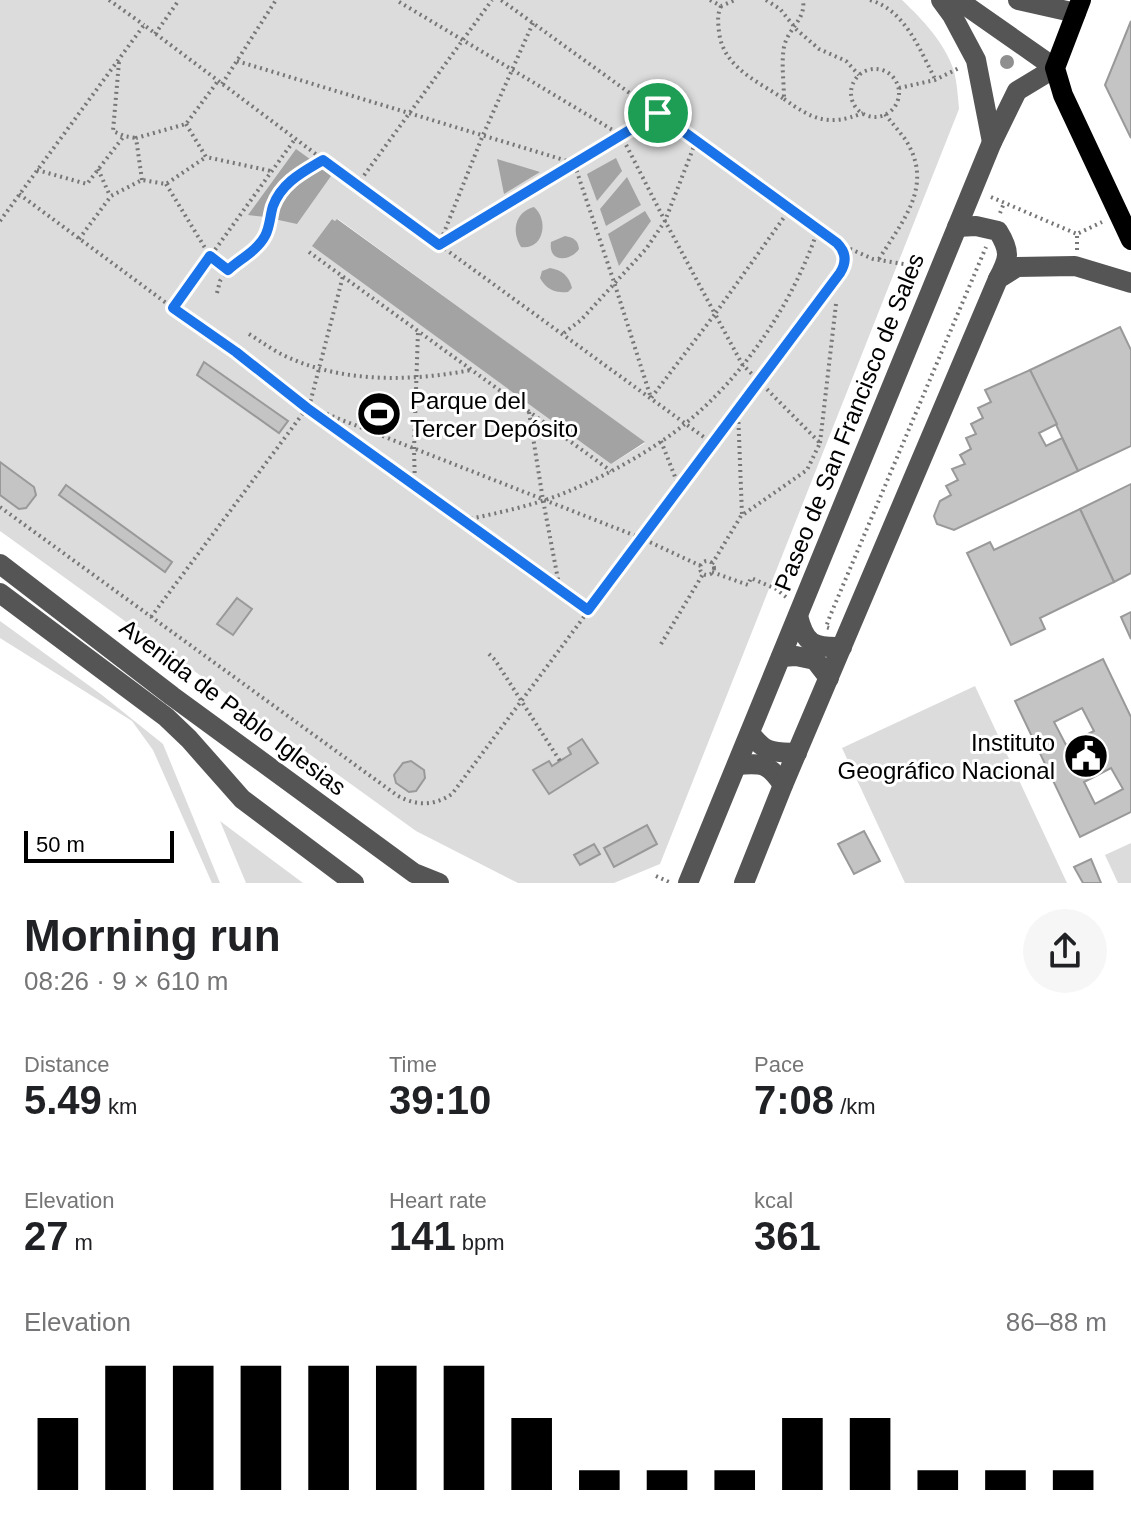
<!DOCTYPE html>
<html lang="en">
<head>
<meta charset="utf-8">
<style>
  :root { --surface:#fff; --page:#f6f6f6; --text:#202124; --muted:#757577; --accent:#000 }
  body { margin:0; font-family:Helvetica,sans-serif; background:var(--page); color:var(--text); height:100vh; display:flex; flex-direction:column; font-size:30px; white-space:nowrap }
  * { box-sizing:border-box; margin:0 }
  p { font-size:26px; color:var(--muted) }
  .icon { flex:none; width:44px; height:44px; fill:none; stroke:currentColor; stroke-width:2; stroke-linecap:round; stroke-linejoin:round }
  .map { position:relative; height:883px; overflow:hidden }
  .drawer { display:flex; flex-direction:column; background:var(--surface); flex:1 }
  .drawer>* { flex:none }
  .scale { position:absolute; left:24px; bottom:20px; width:150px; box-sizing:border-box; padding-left:8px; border:4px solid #000; border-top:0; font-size:22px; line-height:28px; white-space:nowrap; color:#000; -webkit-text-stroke:6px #fff; paint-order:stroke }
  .pin { position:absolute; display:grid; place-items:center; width:68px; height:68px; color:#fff; margin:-34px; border:4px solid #fff; border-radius:50%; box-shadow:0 2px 8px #0007 }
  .round { display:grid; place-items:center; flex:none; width:84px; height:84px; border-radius:42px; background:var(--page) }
  .head { display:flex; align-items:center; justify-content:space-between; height:136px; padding:0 24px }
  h1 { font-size:44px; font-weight:700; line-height:60px }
  .figures { display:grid; grid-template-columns:repeat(3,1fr); gap:12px; height:136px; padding:8px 24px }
  .figures div { display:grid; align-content:center }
  .figures b { font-size:40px; font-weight:700 }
  .figures small { font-size:22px; font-weight:400 }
  .figures p { font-size:22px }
  .chart { height:224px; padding:16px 24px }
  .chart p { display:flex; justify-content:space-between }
  .chart svg { width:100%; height:144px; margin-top:8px; stroke:var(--accent); stroke-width:6 }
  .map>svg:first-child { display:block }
  .green { fill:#dcdcdc; fill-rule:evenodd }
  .water { fill:#a3a3a3 }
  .building { fill:#c4c4c4; stroke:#999; stroke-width:2; fill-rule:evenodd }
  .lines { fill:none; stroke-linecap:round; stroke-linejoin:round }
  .path { stroke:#777; stroke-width:4; stroke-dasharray:2 4; stroke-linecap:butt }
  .minor { stroke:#555; stroke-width:20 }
  .major { stroke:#000; stroke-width:20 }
  .tree { fill:#8f8f8f }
  .route-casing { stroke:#fff; stroke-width:16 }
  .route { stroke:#1a73e8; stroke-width:10 }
  .labels { text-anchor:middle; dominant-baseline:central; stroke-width:6; stroke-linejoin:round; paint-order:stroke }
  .poi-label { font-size:24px; fill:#000; stroke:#fff; text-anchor:start }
  .street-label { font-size:24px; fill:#000; stroke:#fff }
</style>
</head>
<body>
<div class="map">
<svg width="1131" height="883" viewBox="0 0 1131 883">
  <rect width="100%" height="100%" fill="#fff"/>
  <g class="green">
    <path d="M0,0H902C923,20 945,43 954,71C957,83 958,97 959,109L660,864L614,883H518L416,831L0,531ZM332,219L335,221L338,219L645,443L611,464L313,246Z"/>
    <path d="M0,621L102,695L163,744L220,883H212L153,750L132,721L0,638Z"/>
    <path d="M975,686L1067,883H905L842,748Z"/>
    <path d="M220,821L303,883H246Z"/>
    <path d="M1131,843V883H1118L1105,855Z"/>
  </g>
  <g class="water">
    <path d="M296,149L314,162C288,178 276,188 266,217L248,215Z"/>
    <path d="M616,158L622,171L597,201L587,174Z"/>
    <path d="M497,159L540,172L504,194Z"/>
    <path d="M318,166L331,176L297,224L274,219C284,189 293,184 318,166Z"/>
    <path d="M627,177L641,205L606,226L600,209Z"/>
    <path d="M534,207C549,220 544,250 521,247C511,231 515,212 534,207Z"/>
    <path d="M645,211L651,221L619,266L608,234Z"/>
    <path d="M332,219L335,221L337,219L645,442L611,464L312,246Z"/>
    <path d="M565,236C574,238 578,240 579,249C570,262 548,263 551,242Z"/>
    <path d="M550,268C562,270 569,276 572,288L568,292C555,293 547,290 540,278L542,271Z"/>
  </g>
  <g class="building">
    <path d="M1131,21V138L1105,85Z"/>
    <path d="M1120,327L1131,350V446L1078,471L1030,370Z"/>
    <path d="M204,362L288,421L279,433L197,375Z"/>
    <path d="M1030,370L1057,424L1039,433L1046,446L1062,438L1078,471L954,530L937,524L934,516L940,501L951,495L946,486L958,480L952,469L965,464L960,455L971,449L966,438L976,434L971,424L983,418L978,408L991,402L985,390Z"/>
    <path d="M0,462L34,487L36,495L26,508L19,509L0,495Z"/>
    <path d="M1131,484V573L1114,582L1080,509Z"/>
    <path d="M66,485L172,562L165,572L59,495Z"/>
    <path d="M1080,509L1114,582L1040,618L1045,629L1011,645L967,553L990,542L994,550Z"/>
    <path d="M237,598L252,609L233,635L217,624Z"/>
    <path d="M1131,612V639L1121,617Z"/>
    <path d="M1103,659L1131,717V812L1080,837L1015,701ZM1082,708L1094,731L1066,745L1054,722ZM1111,768L1123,789L1095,804L1084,782Z"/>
    <path d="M582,739L598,763L549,794L533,770L549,761L552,766L571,754L568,748Z"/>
    <path d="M411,761L424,770L425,778L416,791L409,792L396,783L394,775L403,763Z"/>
    <path d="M647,825L657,844L614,867L604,848Z"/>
    <path d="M864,831L880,861L854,874L838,844Z"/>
    <path d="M594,844L600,854L580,865L574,855Z"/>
    <path d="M1091,859L1101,883H1083L1074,867Z"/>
  </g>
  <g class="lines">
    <g class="path">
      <path d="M109,0L144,25"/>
      <path d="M710,0L721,6L735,0"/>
      <path d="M766,0L780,9L797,30L819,49L846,61L859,75"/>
      <path d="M870,0C905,10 920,50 935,79"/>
      <path d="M721,6C717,15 718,22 719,32C723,67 757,81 784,99C784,82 781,64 784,47C788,28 806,20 803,0"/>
      <path d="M533,23L483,135L439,245L658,113"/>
      <path d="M155,34L179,0"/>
      <path d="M237,61L574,163L614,282L651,398L715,314L665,221L621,135L396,0"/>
      <path d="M119,62L113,131L124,136L136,138"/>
      <circle cx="875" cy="93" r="24"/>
      <path d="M222,84L276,0"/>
      <path d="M899,88L935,80L959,68"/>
      <path d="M784,99C812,119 828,127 863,113"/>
      <path d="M186,124L206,157L271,171"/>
      <path d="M98,169L110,196"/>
      <path d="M37,170L87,184L124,136"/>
      <path d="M142,180L136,138L186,124L218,81"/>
      <path d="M166,184L210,256L228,270C240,259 257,251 265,236C270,227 270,216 273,206C282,182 303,172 323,160"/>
      <path d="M357,185L492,0"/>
      <path d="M19,194L173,308L236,352L307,408L588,610"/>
      <path d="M991,197L1077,234"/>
      <path d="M1000,213L1004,203"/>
      <path d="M0,221L144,25L357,185L712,443"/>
      <path d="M79,239L111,196L142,180L166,184L206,157"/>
      <path d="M839,244L873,259L922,267"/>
      <path d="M1077,250V234L1102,222"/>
      <path d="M309,252L611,471"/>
      <path d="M879,259C903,220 935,185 905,139C899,131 892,123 885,114"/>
      <path d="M217,293L220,281L228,270"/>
      <path d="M173,308L295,139"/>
      <path d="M564,333L581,320L646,249L665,221L696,141"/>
      <path d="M249,334C260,341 270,348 281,354C339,383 409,382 471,370"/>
      <path d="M309,407L343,276"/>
      <path d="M738,410L742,515"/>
      <path d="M529,412L543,500L560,590"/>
      <path d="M661,441L679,487"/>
      <path d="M820,443L836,304"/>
      <path d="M415,485L414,450L418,331"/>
      <path d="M0,507L398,796C417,806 434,806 452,794L840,273C847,262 846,252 837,243L501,0"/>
      <path d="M465,520C502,512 541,504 576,488C611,473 656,448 686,423C745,375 794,301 818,229"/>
      <circle cx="707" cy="568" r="7"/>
      <path d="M712,564L741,516L807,470L820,443L742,364L715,314L790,209"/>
      <path d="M712,572L748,585L751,578L776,589L786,597"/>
      <path d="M151,617L307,408L309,407L641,538L701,566"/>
      <path d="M829,628L826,627L830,616L986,247"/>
      <path d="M661,644L703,574"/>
      <path d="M489,654L495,660L560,761"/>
      <path d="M656,876L669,882"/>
    </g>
    <g class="minor">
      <path d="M941,0L952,15L976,60L992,142"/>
      <path d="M1018,0L1076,13"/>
      <path d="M957,227L976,226L998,231C1011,252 1009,258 998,279"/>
      <path d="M0,564L172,696L414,873L439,883"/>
      <path d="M0,593L166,717L189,739L242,799L354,883"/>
      <path d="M798,616C805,644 813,648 842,647"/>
      <path d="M781,657L796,656L815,660L829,678"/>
      <path d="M750,733C766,754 772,752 797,753"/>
      <path d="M737,765C763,763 768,763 783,785"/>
      <path d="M688,883L992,142L1017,91L1055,68L958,0"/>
      <path d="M744,883L783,785L998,279L1017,267L1075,266L1131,283"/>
    </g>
    <path class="major" d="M1081,0L1055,68L1063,95L1131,240"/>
  </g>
  <circle class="tree" cx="1007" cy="62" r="7"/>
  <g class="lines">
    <g class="route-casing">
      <path id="route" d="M658,113L837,243C846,252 847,262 840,273L588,610L307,408L236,352L173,308L210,256L228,270C240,259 257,251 265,236C270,227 270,215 273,206C282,182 303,172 323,160L439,245Z"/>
    </g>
    <use href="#route" class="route"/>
  </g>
  <defs>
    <g id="stadium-disc" transform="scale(2.3)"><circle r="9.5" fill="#000" stroke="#fff"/><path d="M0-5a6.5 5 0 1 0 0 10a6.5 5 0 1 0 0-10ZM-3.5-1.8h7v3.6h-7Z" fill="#fff"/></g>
    <g id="civic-disc" transform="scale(2.3)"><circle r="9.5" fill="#000" stroke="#fff"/><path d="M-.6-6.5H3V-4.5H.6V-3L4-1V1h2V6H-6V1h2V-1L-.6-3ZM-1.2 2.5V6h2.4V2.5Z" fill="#fff"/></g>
  </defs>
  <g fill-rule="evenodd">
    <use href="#stadium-disc" x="379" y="414"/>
    <use href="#civic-disc" x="1086" y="756"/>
  </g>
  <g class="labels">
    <g class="poi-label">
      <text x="410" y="400">Parque del<tspan x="410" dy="28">Tercer Depósito</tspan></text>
      <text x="1055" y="742" text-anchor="end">Instituto<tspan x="1055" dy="28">Geográfico Nacional</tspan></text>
    </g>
    <g class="street-label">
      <text transform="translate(849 422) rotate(-68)">Paseo de San Francisco de Sales</text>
      <text transform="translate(233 707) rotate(37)">Avenida de Pablo Iglesias</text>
    </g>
  </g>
</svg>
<div class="scale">50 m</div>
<div class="pin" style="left:658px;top:113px;background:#1e9e55"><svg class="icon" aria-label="arrive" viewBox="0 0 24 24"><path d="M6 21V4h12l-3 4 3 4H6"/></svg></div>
</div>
<section class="drawer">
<div class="head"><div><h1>Morning run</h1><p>08:26 · 9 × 610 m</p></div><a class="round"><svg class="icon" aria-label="share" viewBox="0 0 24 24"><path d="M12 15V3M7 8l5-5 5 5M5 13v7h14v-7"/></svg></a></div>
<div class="figures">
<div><p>Distance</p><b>5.49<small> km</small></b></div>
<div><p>Time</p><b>39:10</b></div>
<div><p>Pace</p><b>7:08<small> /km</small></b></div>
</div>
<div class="figures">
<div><p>Elevation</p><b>27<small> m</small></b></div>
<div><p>Heart rate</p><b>141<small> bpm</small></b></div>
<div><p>kcal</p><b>361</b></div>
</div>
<div class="chart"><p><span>Elevation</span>86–88 m</p>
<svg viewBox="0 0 160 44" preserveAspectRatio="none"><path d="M5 44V22M15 44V6M25 44V6M35 44V6M45 44V6M55 44V6M65 44V6M75 44V22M85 44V38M95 44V38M105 44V38M115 44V22M125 44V22M135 44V38M145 44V38M155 44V38"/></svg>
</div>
</section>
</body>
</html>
